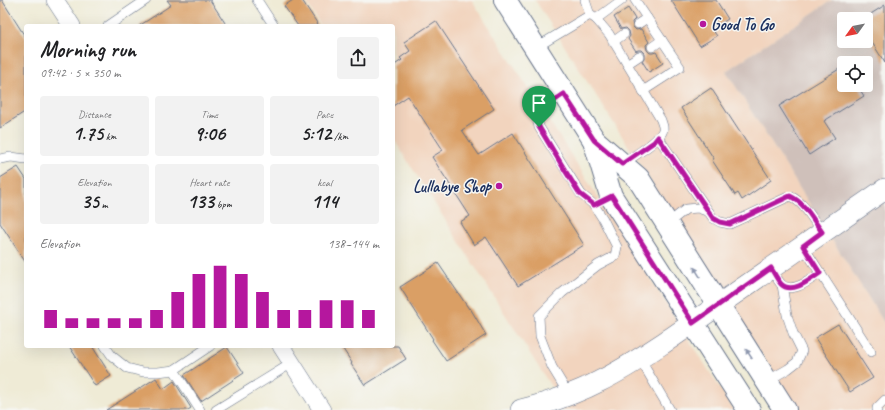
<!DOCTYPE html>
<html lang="en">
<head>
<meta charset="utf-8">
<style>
  :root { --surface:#fff; --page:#f2f2f2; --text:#202124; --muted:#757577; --accent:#b5179e }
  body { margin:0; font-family:Caveat,sans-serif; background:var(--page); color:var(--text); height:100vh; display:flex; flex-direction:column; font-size:15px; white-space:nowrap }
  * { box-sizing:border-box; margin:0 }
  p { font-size:13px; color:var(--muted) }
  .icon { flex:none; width:22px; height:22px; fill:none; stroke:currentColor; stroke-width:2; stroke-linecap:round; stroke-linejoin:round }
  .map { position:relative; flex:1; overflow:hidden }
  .drawer { position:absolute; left:24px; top:24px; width:371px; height:324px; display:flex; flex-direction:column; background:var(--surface); border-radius:4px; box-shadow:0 4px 16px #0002 }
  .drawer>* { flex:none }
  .needle { width:26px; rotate:237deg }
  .fabs { position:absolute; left:837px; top:12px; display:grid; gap:8px }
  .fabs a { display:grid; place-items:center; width:36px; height:36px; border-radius:4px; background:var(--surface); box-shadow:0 4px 16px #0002; font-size:20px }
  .pin { position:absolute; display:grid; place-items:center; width:34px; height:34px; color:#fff; margin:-41px -17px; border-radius:50% 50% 50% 0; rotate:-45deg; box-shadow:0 0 4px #0007 }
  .pin .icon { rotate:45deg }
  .round { display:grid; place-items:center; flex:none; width:42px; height:42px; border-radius:4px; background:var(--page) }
  .overview { display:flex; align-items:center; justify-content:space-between; height:68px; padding:0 16px }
  h1 { font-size:22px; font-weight:800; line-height:30px }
  .figures { display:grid; grid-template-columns:repeat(3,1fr); gap:6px; height:68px; padding:4px 16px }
  .figures div { display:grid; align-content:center; border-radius:4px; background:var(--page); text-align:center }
  .figures b { font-size:20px; font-weight:800 }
  .figures small { font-size:11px; font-weight:400 }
  .figures p { font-size:11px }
  .chart { height:112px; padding:8px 16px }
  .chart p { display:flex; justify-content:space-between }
  .chart svg { width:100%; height:72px; margin-top:4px; stroke:var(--accent); stroke-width:6 }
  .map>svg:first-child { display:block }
  .built { fill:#f2d4be }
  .industrial { fill:#cfc0ba; fill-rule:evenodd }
  .building { fill:#da9f65 }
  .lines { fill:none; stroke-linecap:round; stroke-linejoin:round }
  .service-casing { stroke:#657188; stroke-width:10 }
  .minor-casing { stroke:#657188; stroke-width:18 }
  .tertiary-casing { stroke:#657188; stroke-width:22 }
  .secondary-casing { stroke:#657188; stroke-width:24 }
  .service { stroke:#fff; stroke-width:9 }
  .minor { stroke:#fff; stroke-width:17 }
  .tertiary { stroke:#fff; stroke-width:21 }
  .secondary { stroke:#fff; stroke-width:22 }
  .oneway { fill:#8d97ae }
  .route-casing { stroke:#fff; stroke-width:8 }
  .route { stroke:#b5179e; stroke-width:5 }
  .poi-dot { fill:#b5179e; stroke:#f6f6f2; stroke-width:1.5 }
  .labels { text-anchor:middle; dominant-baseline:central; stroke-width:3; stroke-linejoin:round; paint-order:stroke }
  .poi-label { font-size:17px; font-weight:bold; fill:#1b2f5e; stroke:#f6f6f2; text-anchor:start }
</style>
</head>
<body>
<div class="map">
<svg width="885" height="410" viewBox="0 0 885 410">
  <rect width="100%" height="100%" fill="#f6f6f2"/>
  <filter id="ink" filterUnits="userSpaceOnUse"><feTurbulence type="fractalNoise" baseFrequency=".025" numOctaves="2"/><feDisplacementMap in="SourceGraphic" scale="8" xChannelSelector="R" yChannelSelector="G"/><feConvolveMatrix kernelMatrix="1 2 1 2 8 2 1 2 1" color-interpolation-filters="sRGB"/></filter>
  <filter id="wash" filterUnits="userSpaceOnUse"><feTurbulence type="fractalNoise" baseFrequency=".012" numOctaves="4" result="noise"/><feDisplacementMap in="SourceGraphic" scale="16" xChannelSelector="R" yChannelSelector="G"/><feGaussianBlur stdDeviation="0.9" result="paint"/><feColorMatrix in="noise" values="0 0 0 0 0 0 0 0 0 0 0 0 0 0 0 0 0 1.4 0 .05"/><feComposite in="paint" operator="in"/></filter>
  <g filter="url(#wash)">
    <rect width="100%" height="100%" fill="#efebd6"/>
    <g class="built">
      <path d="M305,0H472L734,410H559L552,388L393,138V26H321Z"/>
      <path d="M535,0H832L726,71L885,324V410H797Z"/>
    </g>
    <path class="industrial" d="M832,0H885V324L726,71ZM844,19H866V41H844ZM844,63H866V85H844Z"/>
    <g id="blocks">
      <g class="building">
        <path d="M0,0H2L26,38V111L0,128Z"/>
        <path d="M167,0H210L227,26H139L171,5Z"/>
        <path d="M293,0H302L319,26H298L284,6Z"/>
        <path d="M671,0H716L728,19L712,29L717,36L700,46Z"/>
        <path d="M885,5V63L866,33V17Z"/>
        <path d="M628,8L635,19L632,22L633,27L636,30L641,29L649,42L646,45L647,50L650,53H653L656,52L663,63L649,72L642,61L644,58V53L641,50H638L636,51L628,39L630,36L629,31L626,28L621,29L614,17Z"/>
        <path d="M436,21L494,109L462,130L479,155L513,133L584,245L518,286L486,237L474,245L460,222L470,216L432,157L443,150L408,96L393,106V66L402,60L400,58L410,51L404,42Z"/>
        <path d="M844,66V85H857L864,96L824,121L835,138L809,155L779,106Z"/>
        <path d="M711,88L771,180L742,200L738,193L735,195L712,160L714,159L681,108Z"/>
        <path d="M18,167L26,179V263L0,223V178Z"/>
        <path d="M438,263L469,309L470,308L486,335L446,361L432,340L433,339L400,287Z"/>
        <path d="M838,324L873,378L850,392L815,338Z"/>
        <path d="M69,346H92L111,376L95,386Z"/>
        <path d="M341,346H398L406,359L365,385L351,364L352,363Z"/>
        <path d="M227,347L244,373L201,401L184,375Z"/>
        <path d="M156,378L163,389L174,381L191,408L188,410H106Z"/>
      </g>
    </g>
  </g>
  <g filter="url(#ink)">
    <use href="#blocks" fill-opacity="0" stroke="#657188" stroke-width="1"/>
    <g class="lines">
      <g class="service-casing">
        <g id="service">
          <path d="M257,0L274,26"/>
          <path d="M585,0L590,15"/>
          <path d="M635,0L680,67L643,91"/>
          <path d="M596,19L622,0"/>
          <path d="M638,24L647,18"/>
          <path d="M108,26L146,0"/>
          <path d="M613,42L624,34"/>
          <path d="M652,47L662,40"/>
          <path d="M535,48L590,15L596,19L609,34L661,120C662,124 664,127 663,130C660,141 632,157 622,164"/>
          <path d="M627,64L639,56"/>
          <path d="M564,94L536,113L539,127L581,194L594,205L603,219L617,247L615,256L598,265L562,293L539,316L540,336L552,367L569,395"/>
          <path d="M658,137L709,212"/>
          <path d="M0,159L11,157L26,159"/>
          <path d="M667,224L686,209L698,208L709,212L713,218L720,222L730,224L790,196C805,203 813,220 822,232"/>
          <path d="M803,246L871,352"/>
          <path d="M771,268C774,273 777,279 781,284C792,295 811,279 821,273"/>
          <path d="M105,346L112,356L127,368L143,372H158L174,370"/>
          <path d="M640,359L670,410"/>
          <path d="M767,381L788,369L797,362L802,351L793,333L787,315L782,285"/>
          <path d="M200,410L174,370L210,346"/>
          <path d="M216,410L292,363"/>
          <path d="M877,410V408L885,400"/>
        </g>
      </g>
      <g class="minor-casing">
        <g id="minor">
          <path d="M55,0L72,26"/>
          <path d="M281,346L322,410"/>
        </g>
      </g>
      <g class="tertiary-casing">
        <path id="tertiary" d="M521,410C548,403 575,394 600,381C625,369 648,353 671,338L885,189"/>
      </g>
      <g class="secondary-casing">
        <g id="secondary">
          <path d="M505,0L594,140L611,196L749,410"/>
          <path d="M594,140L638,178L785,410"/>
        </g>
      </g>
      <use href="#service" class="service"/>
      <use href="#minor" class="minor"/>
      <use href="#tertiary" class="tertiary"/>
      <use href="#secondary" class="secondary"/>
    </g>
    <defs><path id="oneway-solid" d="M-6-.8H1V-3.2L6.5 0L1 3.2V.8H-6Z"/></defs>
    <g class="oneway">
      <use href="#oneway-solid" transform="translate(697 272) rotate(-122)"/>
      <use href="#oneway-solid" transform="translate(749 354) rotate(-123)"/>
    </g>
  </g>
  <g class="lines" filter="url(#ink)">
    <g class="route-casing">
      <path id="route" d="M564,94L594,140L622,164L654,142L658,137L713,218L720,222L730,224L790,196C805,203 813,220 822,232L803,246L820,273C811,279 792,295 781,284C777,279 774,273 771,268L693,323L612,196L594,205L580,194L566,172L539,127L536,113Z"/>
    </g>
    <use href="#route" class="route"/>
  </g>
  <g class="poi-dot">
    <circle cx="703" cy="24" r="4"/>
    <circle cx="499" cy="186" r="4"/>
  </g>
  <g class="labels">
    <g class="poi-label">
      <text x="711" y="24">Good To Go</text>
      <text x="491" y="186" text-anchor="end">Lullabye Shop</text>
    </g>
  </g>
</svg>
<div class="fabs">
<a><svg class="needle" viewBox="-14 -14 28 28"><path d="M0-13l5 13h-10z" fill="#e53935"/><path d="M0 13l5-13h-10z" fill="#757577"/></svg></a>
<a><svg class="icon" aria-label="locate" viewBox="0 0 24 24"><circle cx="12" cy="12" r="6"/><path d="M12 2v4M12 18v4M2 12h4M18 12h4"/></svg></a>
</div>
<div class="pin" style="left:539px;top:127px;background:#1e9e55"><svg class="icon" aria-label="arrive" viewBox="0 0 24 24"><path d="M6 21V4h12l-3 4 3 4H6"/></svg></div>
<section class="drawer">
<div class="overview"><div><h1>Morning run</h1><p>09:42 · 5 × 350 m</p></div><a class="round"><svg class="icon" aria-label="share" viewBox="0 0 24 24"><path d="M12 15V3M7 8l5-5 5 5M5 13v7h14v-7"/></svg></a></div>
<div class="figures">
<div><p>Distance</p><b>1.75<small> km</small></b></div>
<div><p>Time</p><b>9:06</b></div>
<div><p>Pace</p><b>5:12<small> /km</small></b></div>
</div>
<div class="figures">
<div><p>Elevation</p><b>35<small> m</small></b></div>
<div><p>Heart rate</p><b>133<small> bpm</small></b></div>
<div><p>kcal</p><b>114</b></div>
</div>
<div class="chart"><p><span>Elevation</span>138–144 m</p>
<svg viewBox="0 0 160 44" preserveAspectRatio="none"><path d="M5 44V33M15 44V38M25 44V38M35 44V38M45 44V38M55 44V33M65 44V22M75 44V11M85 44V6M95 44V11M105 44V22M115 44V33M125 44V33M135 44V27M145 44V27M155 44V33"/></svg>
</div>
</section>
</div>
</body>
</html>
